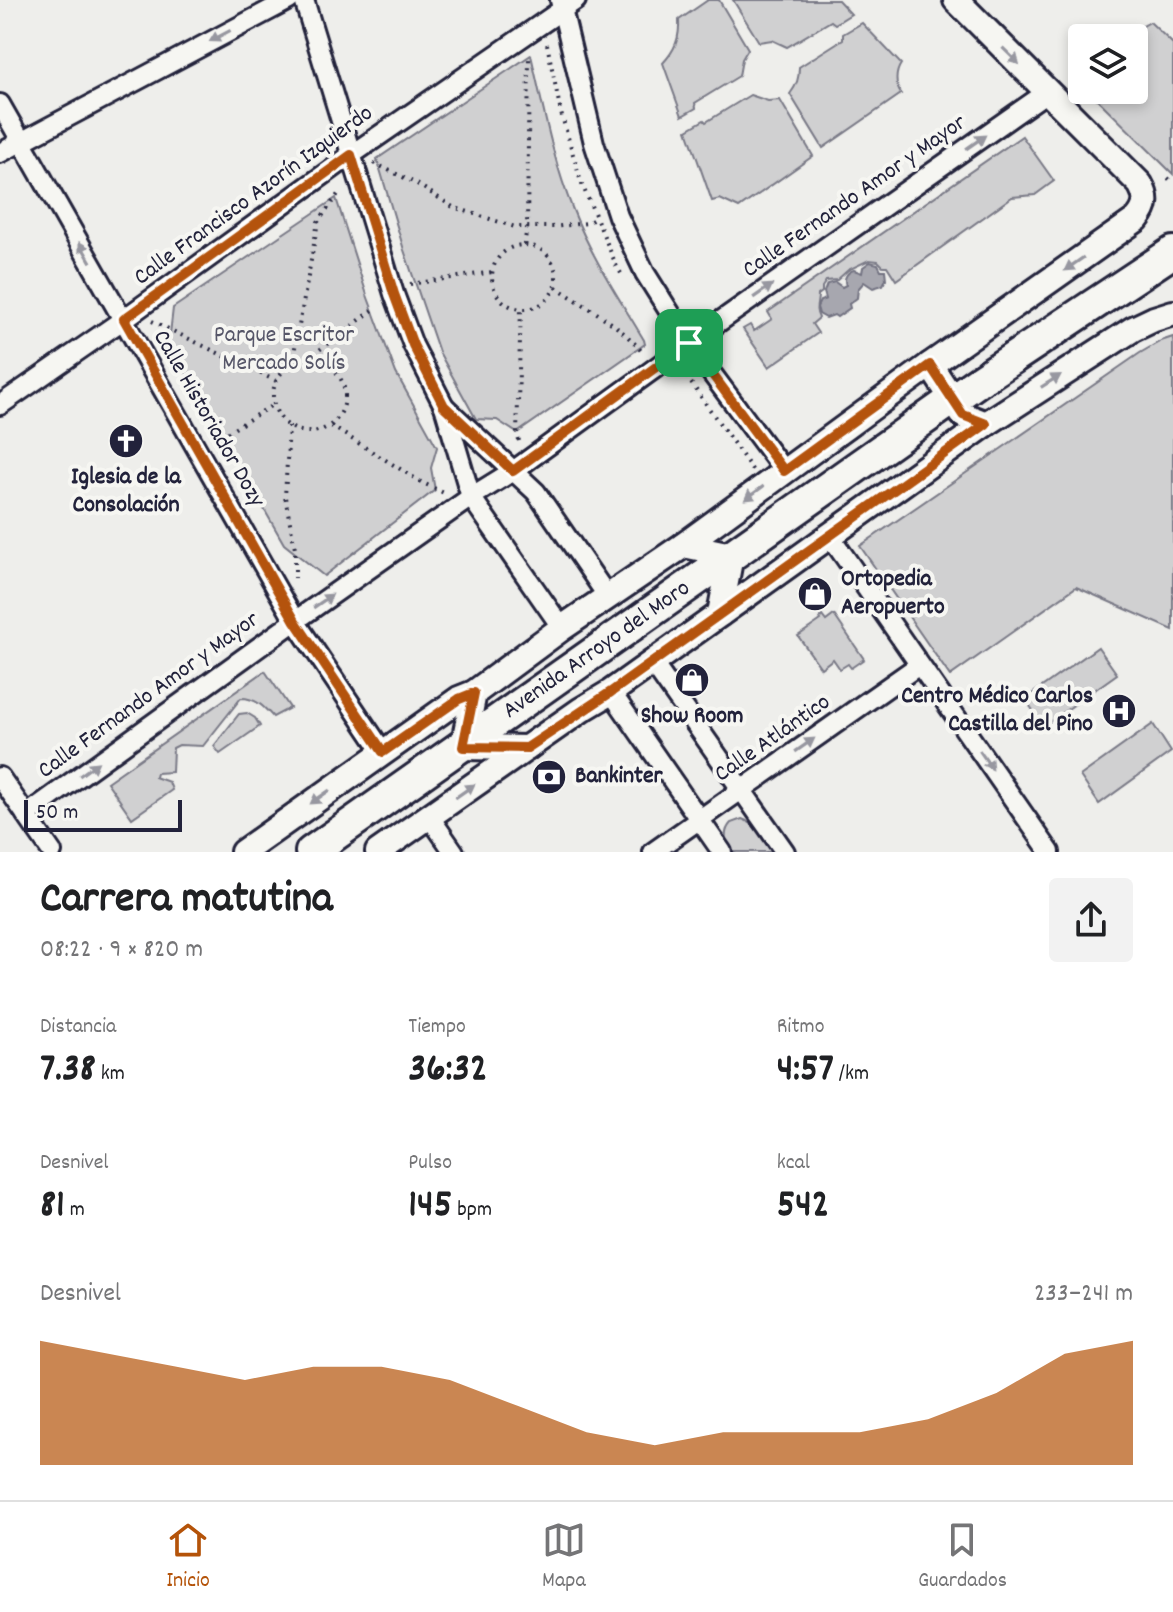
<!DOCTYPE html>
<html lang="es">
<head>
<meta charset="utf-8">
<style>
  :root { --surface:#fff; --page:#f2f2f2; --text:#202124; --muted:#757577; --line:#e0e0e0; --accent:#b45309 }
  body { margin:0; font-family:Dekko,sans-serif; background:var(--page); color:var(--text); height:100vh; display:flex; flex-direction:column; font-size:30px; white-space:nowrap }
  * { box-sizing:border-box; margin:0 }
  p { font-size:26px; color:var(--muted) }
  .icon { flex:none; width:44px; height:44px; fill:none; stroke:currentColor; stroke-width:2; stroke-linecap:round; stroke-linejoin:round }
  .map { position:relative; height:852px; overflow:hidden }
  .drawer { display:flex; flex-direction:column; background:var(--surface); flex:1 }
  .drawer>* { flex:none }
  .buttons { position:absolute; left:1068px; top:24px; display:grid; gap:16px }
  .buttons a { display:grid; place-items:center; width:80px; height:80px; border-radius:8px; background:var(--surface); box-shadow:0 4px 12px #0003; font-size:40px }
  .scale { position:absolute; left:24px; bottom:20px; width:158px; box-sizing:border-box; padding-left:8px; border:4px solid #22223b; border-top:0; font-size:22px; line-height:28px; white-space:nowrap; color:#22223b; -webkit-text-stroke:6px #f6f6f2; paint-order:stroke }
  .pin { position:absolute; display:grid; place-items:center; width:68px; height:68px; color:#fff; margin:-34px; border-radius:16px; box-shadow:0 4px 12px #0006 }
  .round { display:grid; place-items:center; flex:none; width:84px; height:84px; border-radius:8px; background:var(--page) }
  .summary { display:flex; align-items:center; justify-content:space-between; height:136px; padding:0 40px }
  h1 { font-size:44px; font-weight:800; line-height:60px }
  .figures { display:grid; grid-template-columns:repeat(3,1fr); gap:12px; height:136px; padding:8px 40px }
  .figures div { display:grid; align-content:center }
  .figures b { font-size:40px; font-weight:800 }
  .figures small { font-size:22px; font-weight:400 }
  .figures p { font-size:22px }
  .chart { height:224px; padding:16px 40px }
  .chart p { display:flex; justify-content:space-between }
  .chart svg { width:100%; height:144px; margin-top:8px; fill:var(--accent); opacity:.7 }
  .menu { display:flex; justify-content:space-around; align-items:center; height:112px; border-top:2px solid var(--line); background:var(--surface); font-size:22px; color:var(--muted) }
  .menu a { display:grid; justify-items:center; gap:4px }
  .menu .selected { color:var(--accent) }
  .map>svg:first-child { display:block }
  .green { fill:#d0d0d1; stroke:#797986; stroke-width:2 }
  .water { fill:#a7a7af; stroke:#727281; stroke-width:2 }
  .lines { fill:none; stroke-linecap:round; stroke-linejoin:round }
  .minor-casing { stroke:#22223b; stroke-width:24 }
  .tertiary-casing { stroke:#22223b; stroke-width:30 }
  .primary-casing { stroke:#22223b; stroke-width:36 }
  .path { stroke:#22223b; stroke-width:4; stroke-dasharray:2 6; stroke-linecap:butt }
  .minor { stroke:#f6f6f2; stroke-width:18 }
  .tertiary { stroke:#f6f6f2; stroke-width:24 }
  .primary { stroke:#f6f6f2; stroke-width:30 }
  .oneway { fill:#9797a0 }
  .route-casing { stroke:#fff; stroke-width:16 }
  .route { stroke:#b45309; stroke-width:10 }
  .labels { text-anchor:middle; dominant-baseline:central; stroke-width:8; stroke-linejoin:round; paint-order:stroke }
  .street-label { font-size:24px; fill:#22223b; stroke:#f6f6f2 }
  .park-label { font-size:24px; fill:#565668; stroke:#f6f6f2 }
  .poi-label { font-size:24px; font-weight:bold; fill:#22223b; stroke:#f6f6f2 }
</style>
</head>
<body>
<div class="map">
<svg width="1173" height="852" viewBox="0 0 1173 852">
  <rect width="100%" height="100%" fill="#eeeeeb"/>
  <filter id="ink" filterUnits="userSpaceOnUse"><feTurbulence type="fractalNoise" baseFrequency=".0125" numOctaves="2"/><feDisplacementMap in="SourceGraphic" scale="16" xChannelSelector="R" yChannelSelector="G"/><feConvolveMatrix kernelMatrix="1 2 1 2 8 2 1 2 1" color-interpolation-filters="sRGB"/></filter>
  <g filter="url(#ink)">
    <g class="green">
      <path d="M708,0H719L748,49L742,59L739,76L695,103L696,108L682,116L663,63C675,50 680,38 679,20Z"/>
      <path d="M733,0H838L851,14L835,24L831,21L787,47L772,40L759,42Z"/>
      <path d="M1150,22L1173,44V174L1088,90H1134V38H1122Z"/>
      <path d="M862,23L901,64C895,73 895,85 901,94L823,148L790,94C797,85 799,78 799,67L843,39V34Z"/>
      <path d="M531,55C543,107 553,161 573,210C591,256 619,298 644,340L645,344L517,433L497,420L476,419L439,352L404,250L377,159Z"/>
      <path d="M750,95L768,101L780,100L813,156L739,208L720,199L712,201L687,130L704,120L706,122Z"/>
      <path d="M1022,136L1054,181L1035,195L1012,197L896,280L887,266H883L878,261L869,260L848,270L837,280L826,281L822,287V292L818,295C818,304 814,309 819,318L812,324L818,333L769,367L743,329L750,325L754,331L772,319L768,312Z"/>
      <path d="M336,198L367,295L396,373L437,447L431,468L435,490L324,576L284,544L169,343L173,308Z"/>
      <path d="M1173,337V630L1076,587L950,676L860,546L1140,353L1161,341Z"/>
      <path d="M834,615L864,659L851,668L848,664L840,669L833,659L821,668L798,636L821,620L820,618L822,616L826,621Z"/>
      <path d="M1098,647L1117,674L1044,726L1025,699Z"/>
      <path d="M265,671L290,708L273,717C264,707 256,698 241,698L203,746L179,745L173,748L172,772L156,773L155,777L169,782L172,790L132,818L107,782Z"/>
      <path d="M247,713L255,718L260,726L220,754L214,746L239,714Z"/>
      <path d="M1153,724L1171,752L1099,804L1080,776Z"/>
      <path d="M742,819C756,823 764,840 772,852H732C726,842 722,833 731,823Z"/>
    </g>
    <path class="water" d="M870,262L878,264L881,270H885L886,279L883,285L873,288L864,282L858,289L857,298L849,304L850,308L837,317L834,315L826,318L819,314L817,307L820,301L826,299L824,292L827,284L835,282L842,287L846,285C843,278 847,272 854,270L862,273L863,267Z"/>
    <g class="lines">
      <g class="minor-casing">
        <g id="minor">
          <path d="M304,0L394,294L413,345L444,406L471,497L562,628"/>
          <path d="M560,0L594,143L618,216L645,273L689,343L784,471"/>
          <path d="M0,104L295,621L383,752"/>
          <path d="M0,153L289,0"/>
          <path d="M0,405L124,319L351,155L576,0"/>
          <path d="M444,406L536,492L608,597"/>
          <path d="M830,536L1050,852"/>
          <path d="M652,662L785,852"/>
          <path d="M611,692L722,852"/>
          <path d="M0,777L52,852"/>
          <path d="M26,815L295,621L471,497L513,471L719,322L1047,92"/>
          <path d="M429,816L454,852"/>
          <path d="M653,852L919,665"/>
        </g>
      </g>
      <g class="tertiary-casing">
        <g id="tertiary">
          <path d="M930,365L963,415L986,424"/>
          <path d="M684,545L731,555L720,614"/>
          <path d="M474,693L463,747L527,748"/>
          <path d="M243,852L459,699L474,693L562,628L684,545L930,365L1137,219C1147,207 1148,198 1140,184L956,0"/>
          <path d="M378,852L581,710L611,692L986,424L1133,329L1154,319L1173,313"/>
        </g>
      </g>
      <g class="primary-casing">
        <g id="primary">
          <path id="s1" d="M311,852L980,380L1173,252"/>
        </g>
      </g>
      <g class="path">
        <path d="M547,44L561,113L581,182L617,267L624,278"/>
        <path d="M374,163L417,184L453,207L515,227H552L587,223L596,218"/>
        <path d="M1168,178L1173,183"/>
        <circle cx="524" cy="277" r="32"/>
        <path d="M524,245L527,228L529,56"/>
        <path d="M410,284L493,272"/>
        <path d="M556,287C586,307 620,324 642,352"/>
        <path d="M152,321L276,381"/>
        <path d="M307,359L376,308"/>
        <circle cx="309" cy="396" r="36"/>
        <path d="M292,364L318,222L341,190"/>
        <path d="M682,370L753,471"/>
        <path d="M289,426L285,497L295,548V578"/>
        <path d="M331,426L421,482L444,493"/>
        <path d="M214,441L274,404"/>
        <path d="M519,441L517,433L521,309"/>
      </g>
      <use href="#minor" class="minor"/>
      <use href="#tertiary" class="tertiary"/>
      <use href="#primary" class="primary"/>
    </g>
    <defs><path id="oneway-solid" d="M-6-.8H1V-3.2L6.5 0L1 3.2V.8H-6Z" transform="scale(2)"/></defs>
    <g class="oneway">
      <use href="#oneway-solid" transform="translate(220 36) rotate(152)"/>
      <use href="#oneway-solid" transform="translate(1011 56) rotate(45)"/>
      <use href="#oneway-solid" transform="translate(976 142) rotate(-35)"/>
      <use href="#oneway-solid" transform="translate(85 252) rotate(-120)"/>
      <use href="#oneway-solid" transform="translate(1074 264) rotate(145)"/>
      <use href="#oneway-solid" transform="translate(763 291) rotate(-35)"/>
      <use href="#oneway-solid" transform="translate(1051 381) rotate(-32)"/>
      <use href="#oneway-solid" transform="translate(754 493) rotate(144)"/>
      <use href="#oneway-solid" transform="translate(323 601) rotate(-35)"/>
      <use href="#oneway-solid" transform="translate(805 745) rotate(-35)"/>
      <use href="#oneway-solid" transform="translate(986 760) rotate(55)"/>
      <use href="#oneway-solid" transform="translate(89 769) rotate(-36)"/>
      <use href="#oneway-solid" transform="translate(465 791) rotate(-35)"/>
      <use href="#oneway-solid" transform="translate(320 797) rotate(145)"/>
    </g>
  </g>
  <g class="lines" filter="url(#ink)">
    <g class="route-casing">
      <path id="route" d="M351,155L394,294L413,345L444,406L513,471L689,343L784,471L930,365L963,415L986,424L611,692L527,748L463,747L474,693L459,699L383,752L295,621L124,319Z"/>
    </g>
    <use href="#route" class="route"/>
  </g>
  <defs>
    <g id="church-disc" transform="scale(1.8)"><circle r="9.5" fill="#22223b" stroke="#f6f6f2"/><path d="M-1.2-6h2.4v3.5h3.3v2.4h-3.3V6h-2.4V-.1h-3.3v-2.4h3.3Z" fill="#fff"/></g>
    <g id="shop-disc" transform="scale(1.8)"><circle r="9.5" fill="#22223b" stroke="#f6f6f2"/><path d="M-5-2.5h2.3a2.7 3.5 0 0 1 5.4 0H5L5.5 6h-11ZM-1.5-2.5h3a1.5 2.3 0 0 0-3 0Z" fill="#fff"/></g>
    <g id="hospital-disc" transform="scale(1.8)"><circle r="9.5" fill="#22223b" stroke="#f6f6f2"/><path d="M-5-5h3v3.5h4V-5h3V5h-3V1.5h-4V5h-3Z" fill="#fff"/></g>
    <g id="bank-disc" transform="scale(1.8)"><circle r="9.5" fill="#22223b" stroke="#f6f6f2"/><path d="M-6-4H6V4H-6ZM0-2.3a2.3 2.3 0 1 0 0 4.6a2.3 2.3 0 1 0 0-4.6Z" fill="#fff"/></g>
  </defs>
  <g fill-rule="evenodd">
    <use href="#church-disc" x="126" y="441"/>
    <use href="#shop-disc" x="815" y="594"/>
    <use href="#shop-disc" x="692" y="680"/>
    <use href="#hospital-disc" x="1119" y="711"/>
    <use href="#bank-disc" x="549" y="777"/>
  </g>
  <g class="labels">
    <g class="street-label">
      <text transform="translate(254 196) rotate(-36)">Calle Francisco Azorín Izquierdo</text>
      <text transform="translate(855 197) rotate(-35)">Calle Fernando Amor y Mayor</text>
      <text transform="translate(208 419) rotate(60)">Calle Historiador Dozy</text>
      <text stroke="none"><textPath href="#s1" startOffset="350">Avenida Arroyo del Moro</textPath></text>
      <text transform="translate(149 696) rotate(-36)">Calle Fernando Amor y Mayor</text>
      <text transform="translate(773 739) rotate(-35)">Calle Atlántico</text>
    </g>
    <g class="park-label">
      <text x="284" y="336">Parque Escritor<tspan x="284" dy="28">Mercado Solís</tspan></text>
    </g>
    <g class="poi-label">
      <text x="126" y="478">Iglesia de la<tspan x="126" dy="28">Consolación</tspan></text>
      <text x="841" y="580" text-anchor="start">Ortopedia<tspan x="841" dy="28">Aeropuerto</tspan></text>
      <text x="1093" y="697" text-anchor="end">Centro Médico Carlos<tspan x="1093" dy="28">Castilla del Pino</tspan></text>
      <text x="692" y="717">Show Room</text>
      <text x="575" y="777" text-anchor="start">Bankinter</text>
    </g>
  </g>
</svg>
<div class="buttons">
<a><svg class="icon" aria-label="layers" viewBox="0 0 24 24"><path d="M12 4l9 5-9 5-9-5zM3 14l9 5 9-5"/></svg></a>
</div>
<div class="scale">50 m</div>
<div class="pin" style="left:689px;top:343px;background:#1e9e55"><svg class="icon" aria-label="arrive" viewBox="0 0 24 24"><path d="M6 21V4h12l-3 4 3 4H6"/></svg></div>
</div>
<section class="drawer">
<div class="summary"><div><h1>Carrera matutina</h1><p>08:22 · 9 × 820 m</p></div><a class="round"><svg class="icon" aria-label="share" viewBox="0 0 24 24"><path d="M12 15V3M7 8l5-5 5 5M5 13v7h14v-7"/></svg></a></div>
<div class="figures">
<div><p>Distancia</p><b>7.38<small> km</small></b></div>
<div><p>Tiempo</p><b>36:32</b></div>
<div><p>Ritmo</p><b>4:57<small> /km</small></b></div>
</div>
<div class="figures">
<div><p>Desnivel</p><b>81<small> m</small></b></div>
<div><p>Pulso</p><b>145<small> bpm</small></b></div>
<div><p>kcal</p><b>542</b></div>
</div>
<div class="chart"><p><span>Desnivel</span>233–241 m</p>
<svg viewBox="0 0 160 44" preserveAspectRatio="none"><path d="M0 44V6L10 10L20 14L30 18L40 14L50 14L60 18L70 26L80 34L90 38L100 34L110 34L120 34L130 30L140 22L150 10L160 6V44z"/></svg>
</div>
</section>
<nav class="menu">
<a class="selected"><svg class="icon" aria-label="home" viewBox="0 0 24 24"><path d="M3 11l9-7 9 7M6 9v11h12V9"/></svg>Inicio</a>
<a><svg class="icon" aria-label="map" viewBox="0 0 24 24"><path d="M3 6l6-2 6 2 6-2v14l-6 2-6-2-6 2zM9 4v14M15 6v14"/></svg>Mapa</a>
<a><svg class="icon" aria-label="saved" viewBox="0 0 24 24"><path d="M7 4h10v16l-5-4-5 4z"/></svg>Guardados</a>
</nav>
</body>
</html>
